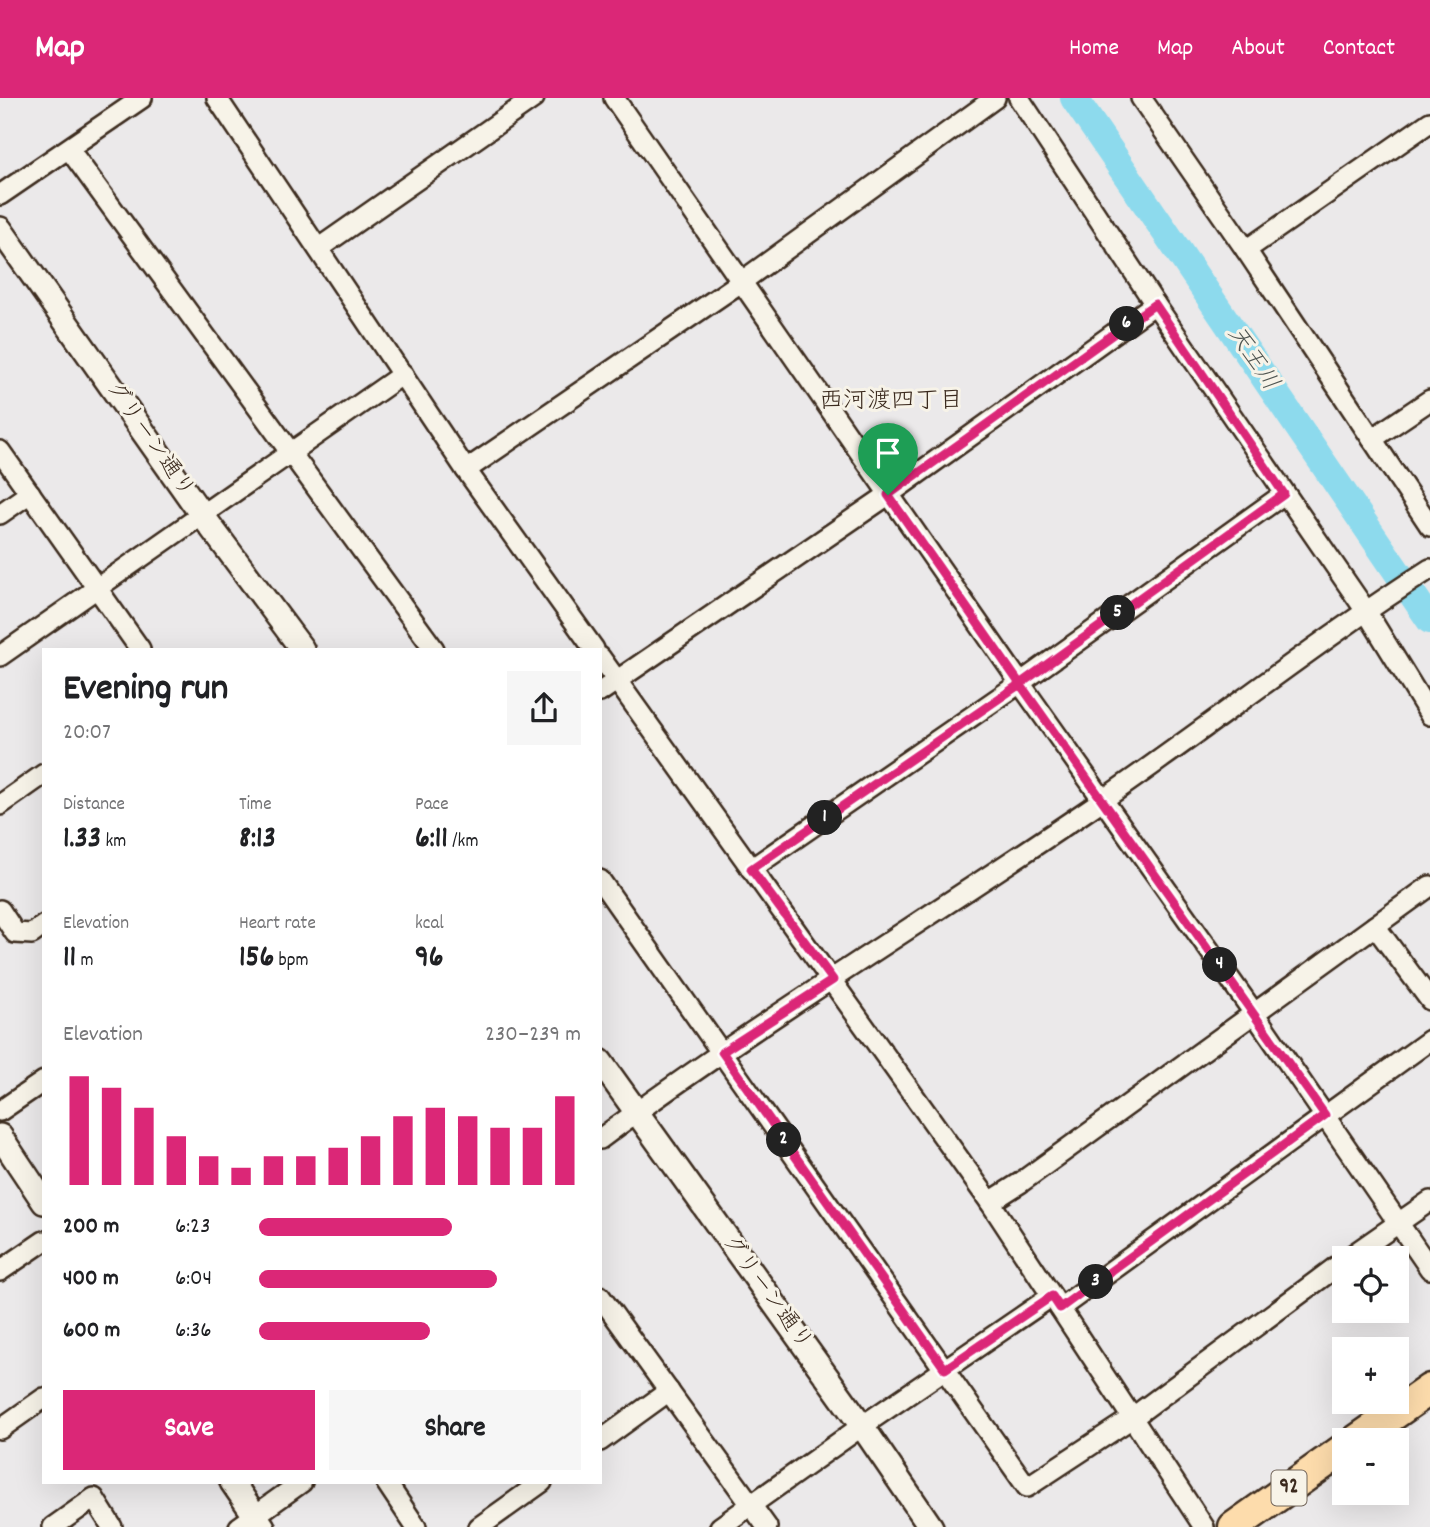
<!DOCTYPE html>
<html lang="en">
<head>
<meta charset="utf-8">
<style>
  :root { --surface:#fff; --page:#f6f6f6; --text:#202124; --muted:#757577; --accent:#db2777 }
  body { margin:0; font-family:Dekko,"Klee One",sans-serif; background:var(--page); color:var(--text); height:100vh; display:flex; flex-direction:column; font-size:26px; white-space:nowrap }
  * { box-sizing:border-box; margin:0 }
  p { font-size:23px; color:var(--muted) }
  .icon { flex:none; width:38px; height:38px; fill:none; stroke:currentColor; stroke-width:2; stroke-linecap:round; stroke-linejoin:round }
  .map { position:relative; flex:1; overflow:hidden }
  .panel { position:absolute; left:42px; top:550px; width:560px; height:836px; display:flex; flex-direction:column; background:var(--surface); border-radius:0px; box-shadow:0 7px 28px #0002 }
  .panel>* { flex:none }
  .controls { position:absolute; left:1332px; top:1148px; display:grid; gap:14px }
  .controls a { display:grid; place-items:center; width:77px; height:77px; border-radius:0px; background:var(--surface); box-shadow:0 7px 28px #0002; font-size:35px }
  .pin { position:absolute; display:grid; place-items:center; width:60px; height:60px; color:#fff; margin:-72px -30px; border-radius:50% 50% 50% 0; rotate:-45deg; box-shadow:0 0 7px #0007 }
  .pin .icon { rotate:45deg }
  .km { position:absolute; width:35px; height:35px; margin:-18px; border-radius:50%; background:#222; color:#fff; font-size:19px; line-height:35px; text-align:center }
  .round { display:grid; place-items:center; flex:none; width:74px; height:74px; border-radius:0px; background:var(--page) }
  .head { display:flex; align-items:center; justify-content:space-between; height:119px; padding:0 21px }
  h1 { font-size:38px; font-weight:700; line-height:52px }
  .figures { display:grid; grid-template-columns:repeat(3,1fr); gap:10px; height:119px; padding:7px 21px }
  .figures div { display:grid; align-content:center }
  .figures b { font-size:30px; font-weight:700 }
  .figures small { font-size:19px; font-weight:400 }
  .figures p { font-size:19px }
  .chart { height:196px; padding:14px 21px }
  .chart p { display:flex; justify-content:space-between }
  .chart svg { width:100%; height:126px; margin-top:7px; stroke:var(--accent); stroke-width:6 }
  .cta { display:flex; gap:14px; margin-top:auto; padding:14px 21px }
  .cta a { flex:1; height:80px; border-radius:0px; background:var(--accent); color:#fff; font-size:28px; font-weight:700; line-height:80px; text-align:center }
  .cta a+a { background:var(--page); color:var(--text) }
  ul { padding:0 21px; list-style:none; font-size:23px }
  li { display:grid; grid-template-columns:112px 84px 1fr; align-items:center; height:52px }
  li i { height:18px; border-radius:9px; background:var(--accent) }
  header { display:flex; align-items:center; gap:42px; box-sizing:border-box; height:98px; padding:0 35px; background:var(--accent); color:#fff }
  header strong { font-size:33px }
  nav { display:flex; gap:38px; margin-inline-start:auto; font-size:24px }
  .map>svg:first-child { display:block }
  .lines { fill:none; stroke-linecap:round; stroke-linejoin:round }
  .river { stroke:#8ddaed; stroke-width:28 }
  .minor-casing { stroke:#3b2a1e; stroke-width:24 }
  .tertiary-casing { stroke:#3b2a1e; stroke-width:28 }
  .primary-casing { stroke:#3b2a1e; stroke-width:35 }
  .minor { stroke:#f7f3e8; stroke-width:19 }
  .tertiary { stroke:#f7f3e8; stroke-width:23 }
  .primary { stroke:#fddcac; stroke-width:30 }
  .route-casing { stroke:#fff; stroke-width:14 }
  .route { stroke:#db2777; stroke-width:9 }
  .labels { text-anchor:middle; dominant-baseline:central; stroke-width:6; stroke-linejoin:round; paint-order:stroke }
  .shield { fill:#f7f3e8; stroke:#73665b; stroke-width:2 }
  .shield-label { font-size:21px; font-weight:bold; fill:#3b2a1e }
  .street-label { font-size:23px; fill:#3b2a1e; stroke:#f7f3e8 }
  .water-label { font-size:24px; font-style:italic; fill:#505652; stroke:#f7f3e8 }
  .neighbourhood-label { font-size:24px; fill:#3b2a1e; stroke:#f7f3e8 }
</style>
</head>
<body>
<header>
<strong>Map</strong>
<nav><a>Home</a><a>Map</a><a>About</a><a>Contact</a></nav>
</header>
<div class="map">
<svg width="1430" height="1429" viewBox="0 0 1430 1429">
  <rect width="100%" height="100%" fill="#ebe9ea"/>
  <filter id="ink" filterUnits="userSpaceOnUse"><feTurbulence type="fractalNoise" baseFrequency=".0143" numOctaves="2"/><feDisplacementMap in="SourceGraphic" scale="14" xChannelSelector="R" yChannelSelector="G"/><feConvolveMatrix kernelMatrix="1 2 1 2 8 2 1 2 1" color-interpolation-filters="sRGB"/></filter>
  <g filter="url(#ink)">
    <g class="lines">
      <path class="river" d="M1074,0L1430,522"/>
      <g class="minor-casing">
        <g id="minor">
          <path d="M217,0L466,372L594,551"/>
          <path d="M614,0L1020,585L1254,915L1430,1171"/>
          <path d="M1019,0L1155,206L1366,513L1430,617"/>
          <path d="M1141,0L1246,152L1430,428"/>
          <path d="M69,51L434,551"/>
          <path d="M0,97L142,0"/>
          <path d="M319,150L534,0"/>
          <path d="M1246,152L1430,24"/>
          <path d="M1372,341L1430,302"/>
          <path d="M0,353L140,551"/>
          <path d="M466,372L741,184L995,0"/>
          <path d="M0,416L30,395"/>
          <path d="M0,558L403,276"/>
          <path d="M600,559L990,1104L1204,1429"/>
          <path d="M600,594L888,397L1155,206"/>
          <path d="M0,707L44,676"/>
          <path d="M751,771L1020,585L1284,396"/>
          <path d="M600,782L1027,1389L1132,1320L1344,1163"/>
          <path d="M0,812L15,835L32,836L44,827"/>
          <path d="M1375,828L1430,902"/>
          <path d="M0,1013L44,983"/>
          <path d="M600,1041C762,921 935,817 1101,703C1212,627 1317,543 1430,471"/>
          <path d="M990,1104L1020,1085L1430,788"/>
          <path d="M1348,1160L1430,1103"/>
          <path d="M0,1173L44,1143"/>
          <path d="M600,1198L767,1429"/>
          <path d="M1060,1210L1430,942"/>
          <path d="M0,1331L44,1300"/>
          <path d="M600,1343L669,1293"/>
          <path d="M386,1384L416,1429"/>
          <path d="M53,1429L94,1400L112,1429"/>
          <path d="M239,1429L302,1384"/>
          <path d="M479,1429L542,1384"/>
          <path d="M720,1429L862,1328L1052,1198"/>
        </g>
      </g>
      <g class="tertiary-casing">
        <g id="tertiary">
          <path d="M0,131L202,417L302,551"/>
          <path d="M600,963L862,1328L931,1429"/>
          <path d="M0,1038L44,1104"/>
          <path d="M232,1384L263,1429"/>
        </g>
      </g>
      <g class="primary-casing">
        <g id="primary">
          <path d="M1357,1342L1430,1291"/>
          <path d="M1234,1429L1344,1351"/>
        </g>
      </g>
      <use href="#minor" class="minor"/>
      <use href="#tertiary" class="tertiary"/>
      <use href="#primary" class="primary"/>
    </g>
  </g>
  <g class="lines" filter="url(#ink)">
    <g class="route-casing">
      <path id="route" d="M888,397L1020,586L751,771L833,882L722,954L945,1271L1052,1198L1060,1210L1325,1017L1020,586L1284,396L1155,206L888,397"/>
    </g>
    <use href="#route" class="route"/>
  </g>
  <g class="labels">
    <rect class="shield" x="1271.5" y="1372.5" width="35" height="35" rx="5"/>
    <g class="shield-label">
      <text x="1289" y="1390">92</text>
    </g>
    <g class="street-label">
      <text transform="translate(149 342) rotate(55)">グリーン通り</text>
      <text transform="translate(766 1195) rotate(54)">グリーン通り</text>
    </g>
    <g class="water-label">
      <text transform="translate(1252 261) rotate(56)">天王川</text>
    </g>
    <g class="neighbourhood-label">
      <text x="891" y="304">西河渡四丁目</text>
    </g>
  </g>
</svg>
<div class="controls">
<a><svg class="icon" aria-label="locate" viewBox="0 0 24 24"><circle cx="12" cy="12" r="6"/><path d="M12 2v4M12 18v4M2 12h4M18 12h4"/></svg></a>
<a>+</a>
<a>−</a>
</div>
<div class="pin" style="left:888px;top:397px;background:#1e9e55"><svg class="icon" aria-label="arrive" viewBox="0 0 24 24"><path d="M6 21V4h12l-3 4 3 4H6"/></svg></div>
<b class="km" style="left:825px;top:720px">1</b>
<b class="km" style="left:784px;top:1042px">2</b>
<b class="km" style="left:1096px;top:1184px">3</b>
<b class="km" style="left:1220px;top:867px">4</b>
<b class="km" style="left:1118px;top:515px">5</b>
<b class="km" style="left:1127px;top:226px">6</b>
<section class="panel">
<div class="head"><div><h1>Evening run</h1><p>20:07</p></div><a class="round"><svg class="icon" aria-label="share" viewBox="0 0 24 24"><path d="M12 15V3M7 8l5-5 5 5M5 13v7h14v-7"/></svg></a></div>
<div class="figures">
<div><p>Distance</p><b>1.33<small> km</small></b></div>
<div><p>Time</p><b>8:13</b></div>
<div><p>Pace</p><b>6:11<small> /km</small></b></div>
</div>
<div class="figures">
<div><p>Elevation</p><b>11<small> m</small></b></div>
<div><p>Heart rate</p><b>156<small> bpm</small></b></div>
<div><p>kcal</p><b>96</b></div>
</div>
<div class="chart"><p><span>Elevation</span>230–239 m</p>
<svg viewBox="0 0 160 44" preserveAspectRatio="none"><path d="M5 44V6M15 44V10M25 44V17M35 44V27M45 44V34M55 44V38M65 44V34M75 44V34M85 44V31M95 44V27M105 44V20M115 44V17M125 44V20M135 44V24M145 44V24M155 44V13"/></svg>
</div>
<ul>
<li><b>200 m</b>6:23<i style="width:60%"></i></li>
<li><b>400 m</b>6:04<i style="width:74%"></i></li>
<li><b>600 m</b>6:36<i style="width:53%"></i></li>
</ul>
<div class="cta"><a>Save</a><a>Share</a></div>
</section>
</div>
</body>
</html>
